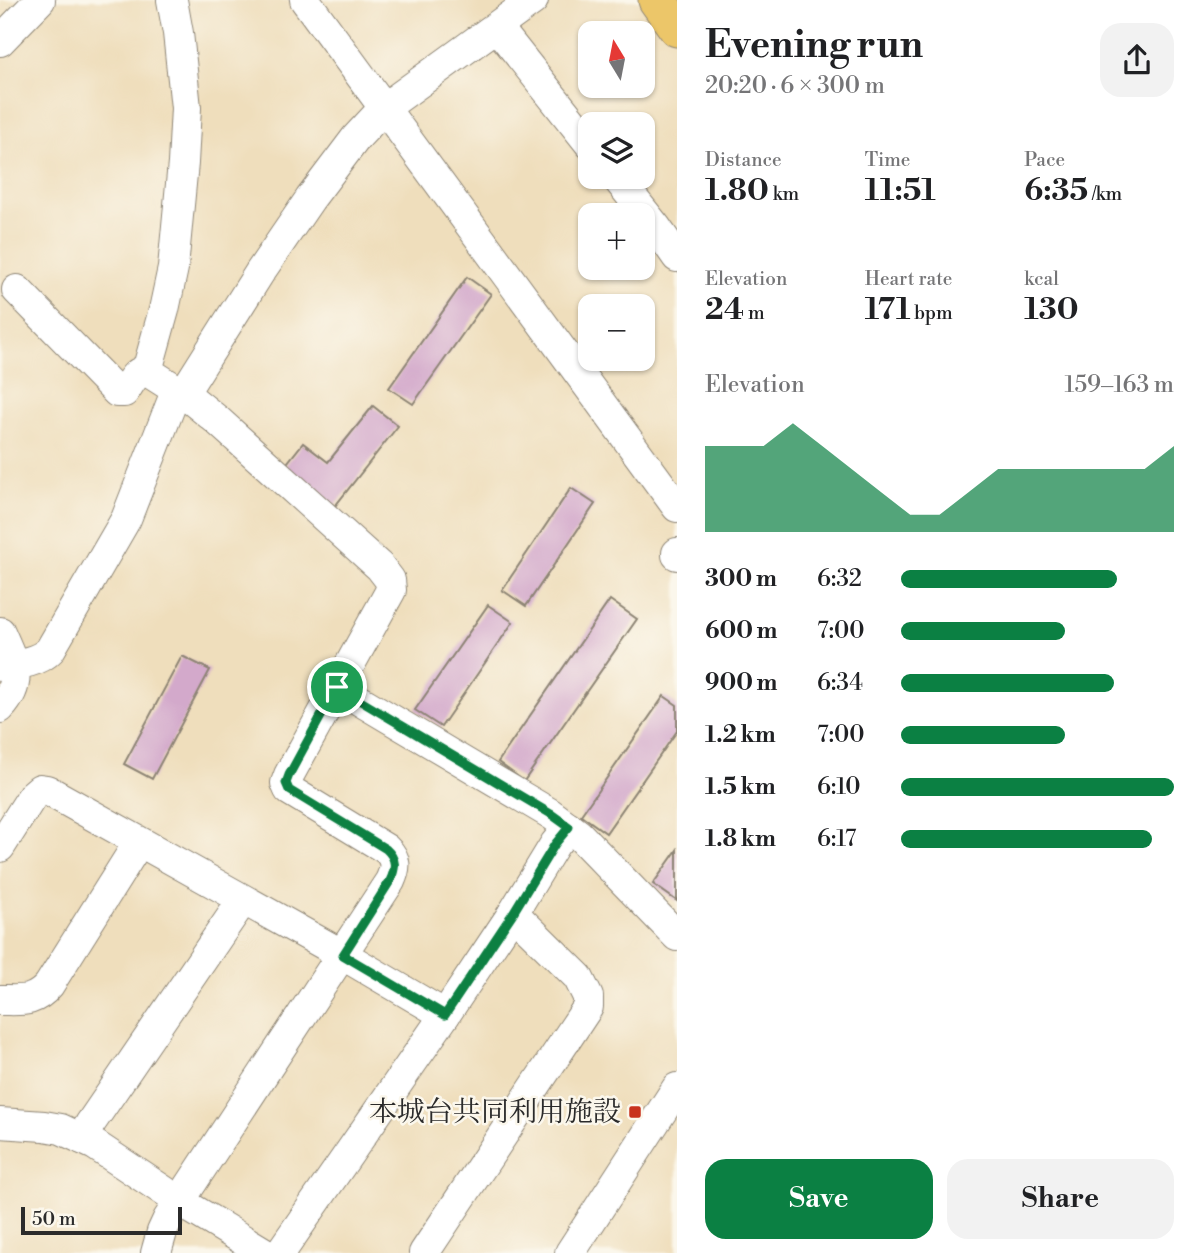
<!DOCTYPE html>
<html lang="en">
<head>
<meta charset="utf-8">
<style>
  :root { --surface:#fff; --page:#f2f2f2; --text:#202124; --muted:#757577; --accent:#0b8043 }
  body { margin:0; font-family:"Libre Bodoni","Noto Serif JP",serif; background:var(--page); color:var(--text); height:100vh; display:flex; flex-direction:column; font-size:26px; white-space:nowrap }
  * { box-sizing:border-box; margin:0 }
  p { font-size:23px; color:var(--muted) }
  .icon { flex:none; width:38px; height:38px; fill:none; stroke:currentColor; stroke-width:2; stroke-linecap:round; stroke-linejoin:round }
  .map { position:relative; flex:1; overflow:hidden }
  .details { display:flex; flex-direction:column; background:var(--surface); width:525px }
  .details>* { flex:none }
  .needle { width:46px; rotate:350deg }
  .tools { position:absolute; left:578px; top:21px; display:grid; gap:14px }
  .tools a { display:grid; place-items:center; width:77px; height:77px; border-radius:14px; background:var(--surface); box-shadow:0 2px 5px #0004; font-size:35px }
  .scale { position:absolute; left:21px; bottom:18px; width:161px; box-sizing:border-box; padding-left:7px; border:4px solid #2b2b2b; border-top:0; font-size:19px; line-height:24px; white-space:nowrap; color:#2b2b2b; -webkit-text-stroke:5px #fbf7ec; paint-order:stroke }
  .pin { position:absolute; display:grid; place-items:center; width:60px; height:60px; color:#fff; margin:-30px; border:4px solid #fff; border-radius:50%; box-shadow:0 2px 7px #0007 }
  .round { display:grid; place-items:center; flex:none; width:74px; height:74px; border-radius:21px; background:var(--page) }
  .summary { display:flex; align-items:center; justify-content:space-between; height:119px; padding:0 28px }
  h1 { font-size:38px; font-weight:700; line-height:52px }
  .stats { display:grid; grid-template-columns:repeat(3,1fr); gap:10px; height:119px; padding:7px 28px }
  .stats div { display:grid; align-content:center }
  .stats b { font-size:30px; font-weight:700 }
  .stats small { font-size:19px; font-weight:400 }
  .stats p { font-size:19px }
  .chart { height:196px; padding:14px 28px }
  .chart p { display:flex; justify-content:space-between }
  .chart svg { width:100%; height:126px; margin-top:7px; fill:var(--accent); opacity:.7 }
  .cta { display:flex; gap:14px; margin-top:auto; padding:14px 28px }
  .cta a { flex:1; height:80px; border-radius:21px; background:var(--accent); color:#fff; font-size:28px; font-weight:700; line-height:80px; text-align:center }
  .cta a+a { background:var(--page); color:var(--text) }
  ul { padding:0 28px; list-style:none; font-size:23px }
  li { display:grid; grid-template-columns:112px 84px 1fr; align-items:center; height:52px }
  li i { height:18px; border-radius:9px; background:var(--accent) }
  main { display:flex; flex:1; min-height:0 }
  .map>svg:first-child { display:block }
  .building { fill:#d3a9cb }
  .lines { fill:none; stroke-linecap:round; stroke-linejoin:round }
  .minor-casing { stroke:#8d8474; stroke-width:32 }
  .major-casing { stroke:#8d8474; stroke-width:39 }
  .minor { stroke:#fff; stroke-width:30 }
  .major { stroke:#ecc669; stroke-width:37 }
  .route-casing { stroke:#fff; stroke-width:14 }
  .route { stroke:#0b8043; stroke-width:9 }
  .poi-dot { fill:#c8321e; stroke:#fbf7ec; stroke-width:2.5 }
  .labels { text-anchor:middle; dominant-baseline:central; stroke-width:5; stroke-linejoin:round; paint-order:stroke }
  .poi-label { font-size:28px; fill:#2b2b2b; stroke:#fbf7ec; text-anchor:end }
</style>
</head>
<body>
<main>
<div class="map">
<svg width="677" height="1253" viewBox="0 0 677 1253">
  <rect width="100%" height="100%" fill="#fbf7ec"/>
  <filter id="ink" filterUnits="userSpaceOnUse"><feTurbulence type="fractalNoise" baseFrequency=".0143" numOctaves="2"/><feDisplacementMap in="SourceGraphic" scale="14" xChannelSelector="R" yChannelSelector="G"/><feConvolveMatrix kernelMatrix="1 2 1 2 8 2 1 2 1" color-interpolation-filters="sRGB"/></filter>
  <filter id="wash" filterUnits="userSpaceOnUse"><feTurbulence type="fractalNoise" baseFrequency=".00686" numOctaves="4" result="noise"/><feDisplacementMap in="SourceGraphic" scale="28" xChannelSelector="R" yChannelSelector="G"/><feGaussianBlur stdDeviation="1.57" result="paint"/><feColorMatrix in="noise" values="0 0 0 0 0 0 0 0 0 0 0 0 0 0 0 0 0 1.4 0 .05"/><feComposite in="paint" operator="in"/></filter>
  <g filter="url(#wash)">
    <rect width="100%" height="100%" fill="#efdebc"/>
    <g id="blocks">
      <g class="building">
        <path d="M467,277L491,294L413,404L389,388Z"/>
        <path d="M373,406L398,426L335,506L284,467L303,443L328,462Z"/>
        <path d="M571,488L595,504L526,606L502,590Z"/>
        <path d="M610,600L637,619L524,781L498,762Z"/>
        <path d="M488,605L513,622L441,727L415,710Z"/>
        <path d="M182,656L210,670L152,779L124,764Z"/>
        <path d="M664,696L677,705V731L606,833L581,815Z"/>
        <path d="M677,850V901L653,884Z"/>
      </g>
    </g>
  </g>
  <g filter="url(#ink)">
    <use href="#blocks" fill-opacity="0" stroke="#8d8474" stroke-width="2"/>
    <g class="lines">
      <g class="minor-casing">
        <g id="minor">
          <path d="M305,0L677,507"/>
          <path d="M497,27L590,144"/>
          <path d="M0,41L40,0"/>
          <path d="M616,177L656,227L677,257"/>
          <path d="M17,290L117,392H124C131,383 135,370 147,371L191,399L217,420L380,567L390,580L391,590L289,775L286,783L289,790L386,849C397,859 396,868 390,881L168,1219L162,1232L156,1253"/>
          <path d="M147,371L164,310L173,268L183,163L186,108L178,33L172,0"/>
          <path d="M183,394L260,272L310,199L356,138L384,108L533,0"/>
          <path d="M677,553V555"/>
          <path d="M0,632C13,662 25,681 0,708"/>
          <path d="M0,666C17,664 38,663 50,650L126,519L177,389"/>
          <path d="M337,687L551,814L578,834L677,936"/>
          <path d="M0,847L33,795L40,789L47,790L343,955L445,1015"/>
          <path d="M0,1000C22,1000 34,1003 49,985L139,842"/>
          <path d="M0,1123L44,1126L61,1129L95,1145L179,1201L265,1253"/>
          <path d="M82,1139L90,1124L243,900"/>
          <path d="M280,1253L445,1015L513,913L555,844L569,827"/>
          <path d="M424,1253L588,1007V997L578,977L513,913"/>
          <path d="M570,1253L677,1088"/>
        </g>
      </g>
      <g class="major-casing">
        <path id="major" d="M657,0L677,28"/>
      </g>
      <use href="#minor" class="minor"/>
      <use href="#major" class="major"/>
    </g>
  </g>
  <g class="lines" filter="url(#ink)">
    <g class="route-casing">
      <path id="route" d="M337,687L551,814L569,827L555,844L513,913L445,1015L343,955L390,881C396,868 397,859 386,849L289,790L286,783L289,775Z"/>
    </g>
    <use href="#route" class="route"/>
  </g>
  <rect class="poi-dot" x="628" y="1105" width="14" height="14" rx="3.5"/>
  <g class="labels">
    <g class="poi-label">
      <text x="621" y="1112">本城台共同利用施設</text>
    </g>
  </g>
</svg>
<div class="tools">
<a><svg class="needle" viewBox="-14 -14 28 28"><path d="M0-13l5 13h-10z" fill="#e53935"/><path d="M0 13l5-13h-10z" fill="#757577"/></svg></a>
<a><svg class="icon" aria-label="layers" viewBox="0 0 24 24"><path d="M12 4l9 5-9 5-9-5zM3 14l9 5 9-5"/></svg></a>
<a>+</a>
<a>−</a>
</div>
<div class="scale">50 m</div>
<div class="pin" style="left:337px;top:687px;background:#1e9e55"><svg class="icon" aria-label="arrive" viewBox="0 0 24 24"><path d="M6 21V4h12l-3 4 3 4H6"/></svg></div>
</div>
<section class="details">
<div class="summary"><div><h1>Evening run</h1><p>20:20 · 6 × 300 m</p></div><a class="round"><svg class="icon" aria-label="share" viewBox="0 0 24 24"><path d="M12 15V3M7 8l5-5 5 5M5 13v7h14v-7"/></svg></a></div>
<div class="stats">
<div><p>Distance</p><b>1.80<small> km</small></b></div>
<div><p>Time</p><b>11:51</b></div>
<div><p>Pace</p><b>6:35<small> /km</small></b></div>
</div>
<div class="stats">
<div><p>Elevation</p><b>24<small> m</small></b></div>
<div><p>Heart rate</p><b>171<small> bpm</small></b></div>
<div><p>kcal</p><b>130</b></div>
</div>
<div class="chart"><p><span>Elevation</span>159–163 m</p>
<svg viewBox="0 0 160 44" preserveAspectRatio="none"><path d="M0 44V14L10 14L20 14L30 6L40 14L50 22L60 30L70 38L80 38L90 30L100 22L110 22L120 22L130 22L140 22L150 22L160 14V44z"/></svg>
</div>
<ul>
<li><b>300 m</b>6:32<i style="width:79%"></i></li>
<li><b>600 m</b>7:00<i style="width:60%"></i></li>
<li><b>900 m</b>6:34<i style="width:78%"></i></li>
<li><b>1.2 km</b>7:00<i style="width:60%"></i></li>
<li><b>1.5 km</b>6:10<i style="width:100%"></i></li>
<li><b>1.8 km</b>6:17<i style="width:92%"></i></li>
</ul>
<div class="cta"><a>Save</a><a>Share</a></div>
</section>
</main>
</body>
</html>
